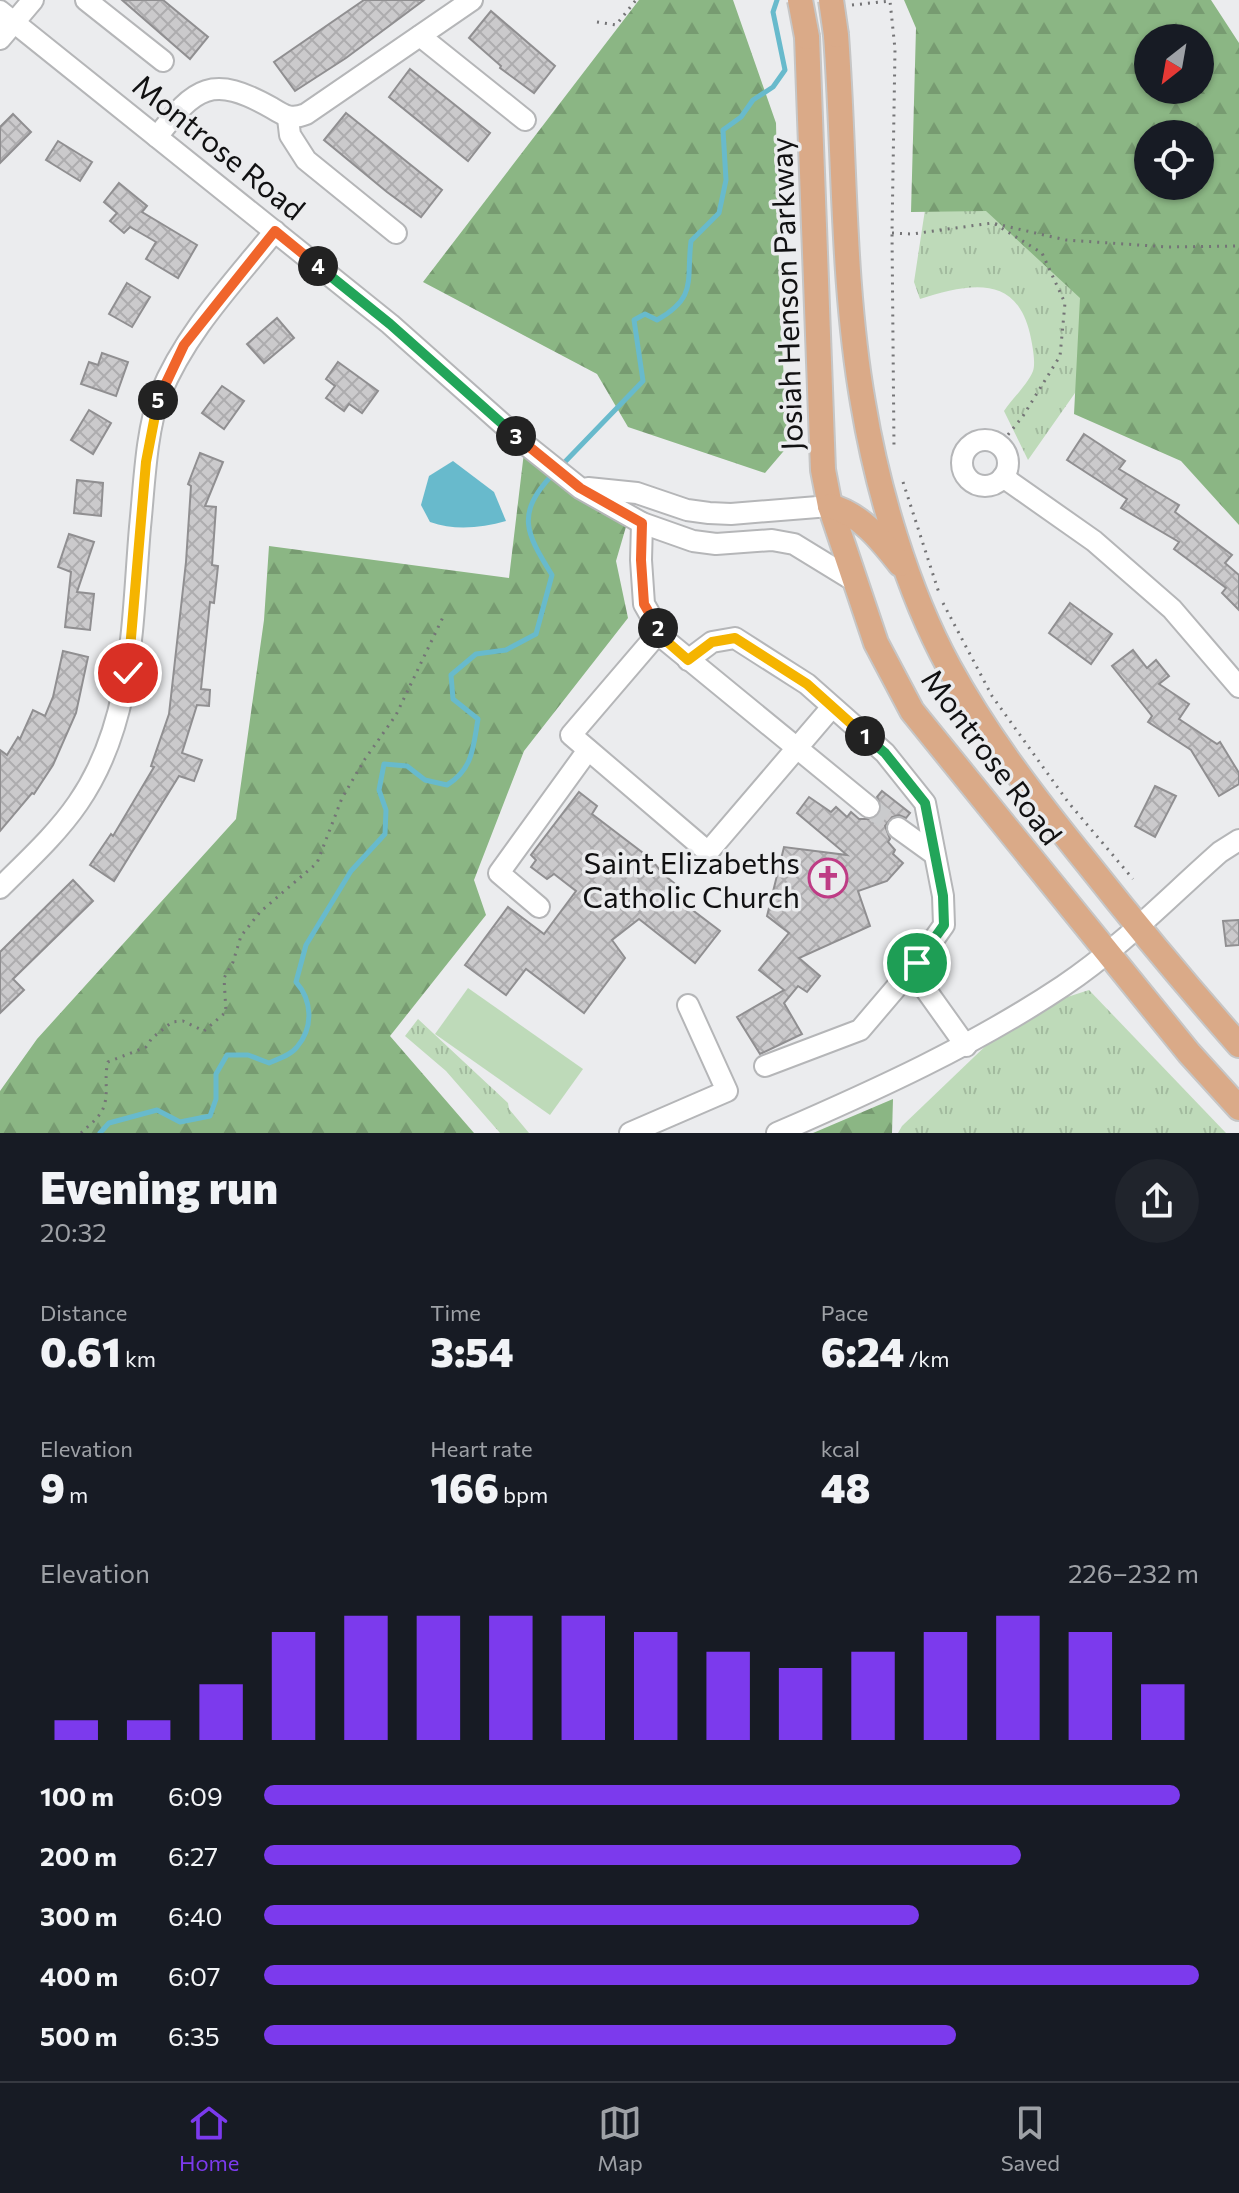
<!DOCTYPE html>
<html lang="en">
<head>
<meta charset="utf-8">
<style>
  :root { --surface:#171b24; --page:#20242c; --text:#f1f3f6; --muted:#9ea1a6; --line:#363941; --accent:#7c3aed }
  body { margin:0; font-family:Commissioner,sans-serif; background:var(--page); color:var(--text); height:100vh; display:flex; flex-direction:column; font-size:30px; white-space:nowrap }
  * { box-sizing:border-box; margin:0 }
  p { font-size:26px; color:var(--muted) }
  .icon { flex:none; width:44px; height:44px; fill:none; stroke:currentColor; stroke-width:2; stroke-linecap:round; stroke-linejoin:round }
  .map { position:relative; height:1133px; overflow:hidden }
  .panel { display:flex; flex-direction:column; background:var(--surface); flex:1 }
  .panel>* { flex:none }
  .needle { width:52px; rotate:211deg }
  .buttons { position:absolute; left:1134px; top:24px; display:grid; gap:16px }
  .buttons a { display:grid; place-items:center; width:80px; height:80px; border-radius:50%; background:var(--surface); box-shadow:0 2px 6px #0004; font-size:40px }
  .pin { position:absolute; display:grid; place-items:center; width:68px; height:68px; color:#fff; margin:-34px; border:4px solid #fff; border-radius:50%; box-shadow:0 2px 8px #0007 }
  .km { position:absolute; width:40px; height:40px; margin:-20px; border-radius:50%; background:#222; color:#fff; font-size:22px; line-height:40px; text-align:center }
  .round { display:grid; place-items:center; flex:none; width:84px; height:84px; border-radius:42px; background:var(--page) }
  .headline { display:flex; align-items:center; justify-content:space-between; height:136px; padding:0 40px }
  h1 { font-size:44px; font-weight:800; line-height:60px }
  .figures { display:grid; grid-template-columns:repeat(3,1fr); gap:12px; height:136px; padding:8px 40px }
  .figures div { display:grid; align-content:center }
  .figures b { font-size:40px; font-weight:800 }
  .figures small { font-size:22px; font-weight:400 }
  .figures p { font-size:22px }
  .chart { height:224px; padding:16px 40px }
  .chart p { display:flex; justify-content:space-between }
  .chart svg { width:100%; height:144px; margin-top:8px; stroke:var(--accent); stroke-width:6 }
  ul { padding:0 40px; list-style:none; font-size:26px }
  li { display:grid; grid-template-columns:128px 96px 1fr; align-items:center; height:60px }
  li i { height:20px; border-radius:10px; background:var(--accent) }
  .tab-bar { display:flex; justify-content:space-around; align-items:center; height:112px; border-top:2px solid var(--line); background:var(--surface); font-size:22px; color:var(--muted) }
  .tab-bar a { display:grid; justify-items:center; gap:4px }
  .tab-bar .on { color:var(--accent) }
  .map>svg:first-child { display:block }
  .grass { fill:url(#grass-tufts); fill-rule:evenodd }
  .forest { fill:url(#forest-firs); fill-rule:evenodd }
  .pitch { fill:#bedab9 }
  .water { fill:#68bacc }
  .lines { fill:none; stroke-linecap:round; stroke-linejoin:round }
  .stream { stroke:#68bacc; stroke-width:5 }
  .building { fill:url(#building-cross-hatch); stroke:#908f91; stroke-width:2 }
  .minor-tunnel { stroke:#cacbcd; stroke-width:20; stroke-dasharray:20 10; stroke-linecap:butt }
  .minor-casing { stroke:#b5b6b8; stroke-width:24 }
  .major-casing { stroke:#c6c6c6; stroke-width:28 }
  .path { stroke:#747476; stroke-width:3; stroke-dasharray:2 6; stroke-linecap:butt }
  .minor { stroke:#fff; stroke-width:20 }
  .major { stroke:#daaa88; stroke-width:24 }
  .major-bridge-casing { stroke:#c6c6c6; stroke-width:28; stroke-linecap:butt }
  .major-bridge { stroke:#daaa88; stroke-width:24 }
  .split-1-casing { stroke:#fff; stroke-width:16 }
  .split-2-casing { stroke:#fff; stroke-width:16 }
  .split-3-casing { stroke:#fff; stroke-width:16 }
  .split-4-casing { stroke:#fff; stroke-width:16 }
  .split-5-casing { stroke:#fff; stroke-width:16 }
  .split-6-casing { stroke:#fff; stroke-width:16 }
  .split-1 { stroke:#22a559; stroke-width:10 }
  .split-2 { stroke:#f5b400; stroke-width:10 }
  .split-3 { stroke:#f0652b; stroke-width:10 }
  .split-4 { stroke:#22a559; stroke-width:10 }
  .split-5 { stroke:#f0652b; stroke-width:10 }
  .split-6 { stroke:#f5b400; stroke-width:10 }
  .labels { text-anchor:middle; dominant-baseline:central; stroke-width:7; stroke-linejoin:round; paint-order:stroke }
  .street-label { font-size:30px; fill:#111112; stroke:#ebecee }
  .poi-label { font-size:30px; fill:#111112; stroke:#ebecee; text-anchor:end }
</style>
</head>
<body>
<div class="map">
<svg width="1239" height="1133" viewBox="0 0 1239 1133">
  <defs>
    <pattern id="grass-tufts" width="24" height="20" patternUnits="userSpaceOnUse" patternTransform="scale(2)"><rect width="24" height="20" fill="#bedab9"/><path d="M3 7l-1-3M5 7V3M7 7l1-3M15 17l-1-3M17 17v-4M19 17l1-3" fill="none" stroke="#a2ba9e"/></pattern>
    <pattern id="forest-firs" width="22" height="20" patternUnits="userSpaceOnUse" patternTransform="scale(2)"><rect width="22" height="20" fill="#8bb684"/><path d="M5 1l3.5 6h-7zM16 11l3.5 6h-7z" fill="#779b71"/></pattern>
    <pattern id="building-cross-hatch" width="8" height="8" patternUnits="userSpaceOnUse" patternTransform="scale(2)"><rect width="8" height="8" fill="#cbcacc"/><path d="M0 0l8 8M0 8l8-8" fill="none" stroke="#adacae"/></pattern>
  </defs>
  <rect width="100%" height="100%" fill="#ebecee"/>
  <g class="grass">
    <path d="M957,0H1206L1239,467L1115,336L1028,460L1004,411C1012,399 1028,384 1033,371C1036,362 1032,343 1030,334C1016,272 966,285 920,299L914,282ZM1148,38H1200V90H1148ZM1148,134H1200V186H1148Z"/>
    <path d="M1089,990L1226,1133H898L902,1126L1021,1012Z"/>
    <path d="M418,1019L508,1103L509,1109L529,1133H500L446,1071L405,1036Z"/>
  </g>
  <g class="forest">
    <path d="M639,0H733L776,123L780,314L788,446L765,473L628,427L597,374L423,282Z"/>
    <path d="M904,0H1211L1239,43V525L1181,461L1074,414L1080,298L986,211L911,212L916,28ZM1200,38V90H1148V38ZM1200,134V186H1148V134Z"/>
    <path d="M525,444L630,513L616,561L628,618L524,751L474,880L486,915L390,1036L474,1133H0V1091L37,1039L236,819L264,620L269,546L509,578Z"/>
    <path d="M893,1099L892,1133H813Z"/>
  </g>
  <path class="pitch" d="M468,988L583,1069L550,1115L435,1034Z"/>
  <path class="water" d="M453,461L494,492L506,521C481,528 455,531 430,522L421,505L429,476Z"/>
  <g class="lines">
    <g class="stream">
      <path d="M560,467L643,381L634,320L645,314L657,320C698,297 686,280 691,241L719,213L726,180L723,130L741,117L753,100L773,87L785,70L773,12L777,0"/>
      <path d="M100,1133L109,1123L157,1110L180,1122L210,1116L216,1099V1074L227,1055H248L269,1063C278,1059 291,1055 297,1047C314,1027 312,1000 296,982L306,945L351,871L385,834L386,810L379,790L384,764L407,766L425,780L447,785C473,769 473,748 478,719L453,699L451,675L476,654L506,650L536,634L552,575C526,533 515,514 553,474"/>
    </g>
  </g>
  <g class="building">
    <path d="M122,0H163L208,37L190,59Z"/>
    <path d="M364,0H424L346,58L295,91L274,62Z"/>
    <path d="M491,11L555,66L534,93L500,68L501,66L469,38Z"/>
    <path d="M410,69L490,133L468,161L389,97Z"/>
    <path d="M346,113L442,190L421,217L387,192L324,140Z"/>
    <path d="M13,114L31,132L0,163V127Z"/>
    <path d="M58,141L92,162L80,181L46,160Z"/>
    <path d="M119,183L147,206L142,212L197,245L178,278L146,259L156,242L130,227L124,233L110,221L117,213L104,202Z"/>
    <path d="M127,283L150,297L132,327L109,314Z"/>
    <path d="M277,318L294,338L264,363L247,344Z"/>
    <path d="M102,353L128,362L116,396L81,384L89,362L98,365Z"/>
    <path d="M338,362L378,391L362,413L349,404L344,411L326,398L335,386L326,379Z"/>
    <path d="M222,386L244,401L224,429L202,413Z"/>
    <path d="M89,410L111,423L93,454L71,440Z"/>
    <path d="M1084,434L1125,461L1119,469L1179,505L1175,512L1232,555L1225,563L1239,575V610L1222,593L1226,588L1174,549L1179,542L1121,508L1127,499L1067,460Z"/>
    <path d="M200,453L223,462L205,506L216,507L212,565L218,566L214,603L210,602L201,689L210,690L209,706L197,705L182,753L202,760L194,781L179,776L114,881L90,865L111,834L113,836L154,767L151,766L169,714L186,562L191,486L188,484Z"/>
    <path d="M77,480L103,483L101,516L74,513Z"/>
    <path d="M69,534L94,542L77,592L94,594L90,630L65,627L71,572L58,567Z"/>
    <path d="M1070,603L1112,634L1091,664L1049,633Z"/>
    <path d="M1133,650L1147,668L1156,660L1169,676L1159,684L1189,704L1179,719L1217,744L1220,742L1239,773V784L1219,796L1191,750L1148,722L1152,716L1112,666Z"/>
    <path d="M63,651L88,657L76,713L53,765L34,794L32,793L0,831V750L7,755L18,737L20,739L33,710L45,716L53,697Z"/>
    <path d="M1155,786L1176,796L1155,837L1135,826Z"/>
    <path d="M882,791L910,813L906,818L899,815L892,817L885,826L890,839L888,842L895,850L893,854L903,863L887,881L858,891L870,926L799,958L820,976L807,992L798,986L784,1003L802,1034L760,1054L737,1017L784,990L759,970L789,933L767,916L784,847L847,855L797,813L809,797L831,812L836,807L847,817L851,812L859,819H873L882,810L877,797Z"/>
    <path d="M579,792L597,806L592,814L651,859L663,874L680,888L674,896L720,931L695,963L639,919L612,940L625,958L584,1013L526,969L506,995L465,965L508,907L544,934L576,891L554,874L547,879L531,867L536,860L531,855Z"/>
    <path d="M73,880L93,901L13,979L24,990L0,1013V952Z"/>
    <path d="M1239,920V945L1226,946L1223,921Z"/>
  </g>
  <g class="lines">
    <path class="minor-tunnel" d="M869,807L898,828"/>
    <g class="minor-casing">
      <g id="minor">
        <path d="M86,0L163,61"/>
        <path d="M0,11L390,324L525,444L580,488L642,523L693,541L716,544L772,540L794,544L856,582"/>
        <path d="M420,36L525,120"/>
        <path d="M0,39L33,0"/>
        <path d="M288,118L290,135L306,160L396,233"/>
        <path d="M157,137C195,87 212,74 272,108C285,116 291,120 306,114L472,0"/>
        <circle cx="985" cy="463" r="23"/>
        <path d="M1003,477L1094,541L1172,609L1239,687"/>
        <path d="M588,488L637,493L687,510L709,513L731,514L830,506"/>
        <path d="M642,523L641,560L644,604L664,639L869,807"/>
        <path d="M660,631L571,735L708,852L832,707"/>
        <path d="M688,660L712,642L735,638L807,684L885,753L925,803L943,896L944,925L917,963L921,983L966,1046"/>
        <path d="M898,828L934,854"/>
        <path d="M0,888C27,861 56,835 78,803C134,722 132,621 140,527C144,489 146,429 160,395C185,333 233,283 275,231"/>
        <path d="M539,907L499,873L588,750"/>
        <path d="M765,1066L860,1030L917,963"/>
        <path d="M630,1133L727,1091L688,1005"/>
        <path d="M777,1133C876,1090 973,1046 1063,986C1120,948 1169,897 1220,852L1239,840"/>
      </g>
    </g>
    <g class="major-casing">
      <g id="major">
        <path d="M836,35C845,157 842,282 863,403C877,488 907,590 949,667C988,738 1037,801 1088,864C1137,926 1187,986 1239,1045"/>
        <path d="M807,37L823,470L830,506L876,643L912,711L1189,1053L1239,1108"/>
        <path d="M830,506C861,514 881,540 900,564"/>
      </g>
    </g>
    <g class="path">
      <path d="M852,5L890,1L895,49L892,233L894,448"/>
      <path d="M597,22L616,25L636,0"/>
      <path d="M995,224L1042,253L1065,303L1060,356L1023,416L999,446"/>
      <path d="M892,233L912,234L992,223L1066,240L1168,247L1239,246"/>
      <path d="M903,482L940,596"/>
      <path d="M943,603L992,696L1068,802L1133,879"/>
      <path d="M81,1133C87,1127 95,1121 100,1114C111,1099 103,1079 108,1062L146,1047L152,1038L172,1022L183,1021L204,1031L226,1012L224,978L233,962L241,936L260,912L317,863L342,798L365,759L396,715L444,615"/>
    </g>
    <use href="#minor" class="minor"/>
    <use href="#major" class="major"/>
    <g class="major-bridge-casing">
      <g id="major-bridge">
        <path d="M800,0L807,37"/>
        <path d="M831,0L836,35"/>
      </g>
    </g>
    <use href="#major-bridge" class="major-bridge"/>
  </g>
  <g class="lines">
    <g class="split-1-casing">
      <path id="split-1" d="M865,736L885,753L925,803L943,896L944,925L917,963"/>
    </g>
    <g class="split-2-casing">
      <path id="split-2" d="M658,628L664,639L688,660L712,642L735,638L807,684L865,736"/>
    </g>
    <g class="split-3-casing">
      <path id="split-3" d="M516,436L580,488L642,523L641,560L644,604L658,628"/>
    </g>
    <g class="split-4-casing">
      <path id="split-4" d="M318,266L390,324L516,436"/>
    </g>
    <g class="split-5-casing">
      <path id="split-5" d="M158,400L184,345L275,231L318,266"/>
    </g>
    <g class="split-6-casing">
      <path id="split-6" d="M128,673L146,462L158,400"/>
    </g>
    <use href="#split-1" class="split-1"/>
    <use href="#split-2" class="split-2"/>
    <use href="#split-3" class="split-3"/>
    <use href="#split-4" class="split-4"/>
    <use href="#split-5" class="split-5"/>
    <use href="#split-6" class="split-6"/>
  </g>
  <defs>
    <g id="church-ring" transform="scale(2)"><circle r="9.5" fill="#ebecee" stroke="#be3c85" stroke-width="1.5"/><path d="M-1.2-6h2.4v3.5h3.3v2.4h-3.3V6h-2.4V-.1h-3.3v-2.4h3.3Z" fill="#be3c85"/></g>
  </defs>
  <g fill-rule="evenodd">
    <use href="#church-ring" x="828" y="878"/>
  </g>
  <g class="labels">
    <g class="street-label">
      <text transform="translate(220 146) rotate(39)">Montrose Road</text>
      <text transform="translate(785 294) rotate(-92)">Josiah Henson Parkway</text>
      <text transform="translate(993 756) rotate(53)">Montrose Road</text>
    </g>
    <g class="poi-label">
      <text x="800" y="861">Saint Elizabeths<tspan x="800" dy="34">Catholic Church</tspan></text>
    </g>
  </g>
</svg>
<div class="buttons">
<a><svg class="needle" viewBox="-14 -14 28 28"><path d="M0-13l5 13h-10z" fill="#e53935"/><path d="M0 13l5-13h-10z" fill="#9ea1a6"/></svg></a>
<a><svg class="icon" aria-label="locate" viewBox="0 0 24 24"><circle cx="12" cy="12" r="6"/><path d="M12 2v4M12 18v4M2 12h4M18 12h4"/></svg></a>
</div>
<div class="pin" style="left:917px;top:963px;background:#1e9e55"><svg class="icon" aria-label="arrive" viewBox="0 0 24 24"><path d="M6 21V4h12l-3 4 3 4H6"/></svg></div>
<div class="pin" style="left:128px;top:673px;background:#d93025"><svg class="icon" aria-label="check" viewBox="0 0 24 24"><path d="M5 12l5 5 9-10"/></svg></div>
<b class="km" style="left:865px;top:736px">1</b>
<b class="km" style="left:658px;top:628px">2</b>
<b class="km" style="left:516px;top:436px">3</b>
<b class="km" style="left:318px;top:266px">4</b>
<b class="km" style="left:158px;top:400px">5</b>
</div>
<section class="panel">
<div class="headline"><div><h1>Evening run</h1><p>20:32</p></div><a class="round"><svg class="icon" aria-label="share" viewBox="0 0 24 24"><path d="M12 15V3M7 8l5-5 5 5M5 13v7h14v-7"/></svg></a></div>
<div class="figures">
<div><p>Distance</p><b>0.61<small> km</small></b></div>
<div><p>Time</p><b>3:54</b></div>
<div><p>Pace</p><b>6:24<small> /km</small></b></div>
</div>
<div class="figures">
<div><p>Elevation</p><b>9<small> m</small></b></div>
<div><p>Heart rate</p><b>166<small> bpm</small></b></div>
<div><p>kcal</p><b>48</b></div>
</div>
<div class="chart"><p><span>Elevation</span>226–232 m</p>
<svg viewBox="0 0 160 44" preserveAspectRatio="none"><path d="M5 44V38M15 44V38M25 44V27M35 44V11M45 44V6M55 44V6M65 44V6M75 44V6M85 44V11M95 44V17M105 44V22M115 44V17M125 44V11M135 44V6M145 44V11M155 44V27"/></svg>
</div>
<ul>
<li><b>100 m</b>6:09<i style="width:98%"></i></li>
<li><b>200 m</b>6:27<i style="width:81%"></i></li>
<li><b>300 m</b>6:40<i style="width:70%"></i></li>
<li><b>400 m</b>6:07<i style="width:100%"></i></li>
<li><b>500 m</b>6:35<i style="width:74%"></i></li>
</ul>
</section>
<nav class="tab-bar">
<a class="on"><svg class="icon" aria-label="home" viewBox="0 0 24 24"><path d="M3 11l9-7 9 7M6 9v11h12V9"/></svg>Home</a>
<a><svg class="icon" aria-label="map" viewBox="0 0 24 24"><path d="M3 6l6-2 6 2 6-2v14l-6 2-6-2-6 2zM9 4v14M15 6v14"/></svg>Map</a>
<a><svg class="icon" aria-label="saved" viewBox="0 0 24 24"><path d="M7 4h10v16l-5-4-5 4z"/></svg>Saved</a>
</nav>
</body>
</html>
